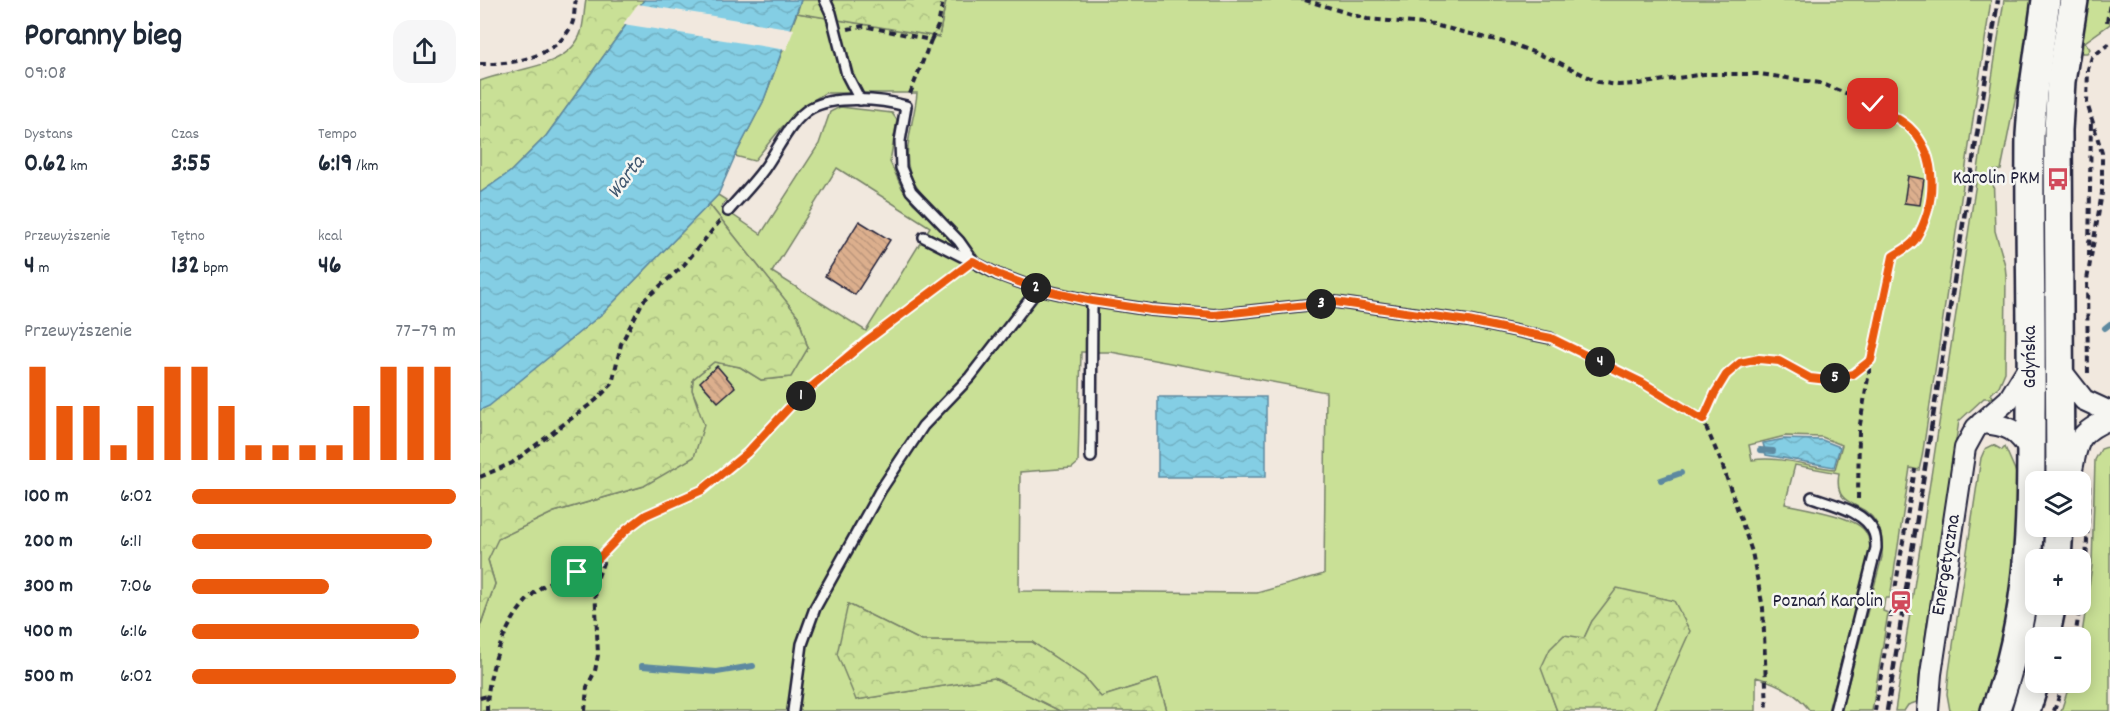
<!DOCTYPE html>
<html lang="pl">
<head>
<meta charset="utf-8">
<style>
  :root { --surface:#fff; --page:#f6f6f7; --text:#1f2937; --muted:#747a83; --accent:#ea580c }
  body { margin:0; font-family:Dekko,sans-serif; background:var(--page); color:var(--text); height:100vh; display:flex; flex-direction:column; font-size:22px; white-space:nowrap }
  * { box-sizing:border-box; margin:0 }
  p { font-size:20px; color:var(--muted) }
  .icon { flex:none; width:33px; height:33px; fill:none; stroke:currentColor; stroke-width:2; stroke-linecap:round; stroke-linejoin:round }
  .map { position:relative; flex:1; overflow:hidden }
  .side { display:flex; flex-direction:column; background:var(--surface); width:480px }
  .side>* { flex:none }
  .tools { position:absolute; left:1545px; top:471px; display:grid; gap:12px }
  .tools a { display:grid; place-items:center; width:66px; height:66px; border-radius:12px; background:var(--surface); box-shadow:0 3px 15px #0003; font-size:30px }
  .pin { position:absolute; display:grid; place-items:center; width:51px; height:51px; color:#fff; margin:-26px; border-radius:12px; box-shadow:0 3px 9px #0006 }
  .km { position:absolute; width:30px; height:30px; margin:-15px; border-radius:50%; background:#222; color:#fff; font-size:16px; line-height:30px; text-align:center }
  .round { display:grid; place-items:center; flex:none; width:63px; height:63px; border-radius:18px; background:var(--page) }
  .summary { display:flex; align-items:center; justify-content:space-between; height:102px; padding:0 24px }
  h1 { font-size:33px; font-weight:700; line-height:45px }
  .metrics { display:grid; grid-template-columns:repeat(3,1fr); gap:9px; height:102px; padding:6px 24px }
  .metrics div { display:grid; align-content:center }
  .metrics b { font-size:26px; font-weight:700 }
  .metrics small { font-size:16px; font-weight:400 }
  .metrics p { font-size:16px }
  .chart { height:168px; padding:12px 24px }
  .chart p { display:flex; justify-content:space-between }
  .chart svg { width:100%; height:108px; margin-top:6px; stroke:var(--accent); stroke-width:6 }
  ul { padding:0 24px; list-style:none; font-size:20px }
  li { display:grid; grid-template-columns:96px 72px 1fr; align-items:center; height:45px }
  li i { height:15px; border-radius:8px; background:var(--accent) }
  main { display:flex; flex:1; min-height:0 }
  .map>svg:first-child { display:block }
  .grass { fill:#c9e096; stroke:#768168; stroke-width:1.5; fill-rule:evenodd }
  .forest { fill:url(#forest-crowns); stroke:#768168; stroke-width:1.5 }
  .water { fill:url(#water-waves); stroke:#5d89a0; stroke-width:1.5 }
  .pier { fill:#f1e8de }
  .lines { fill:none; stroke-linecap:round; stroke-linejoin:round }
  .stream { stroke:#5d89a0; stroke-width:6 }
  .building { fill:url(#building-back-hatch); stroke:#22223b; stroke-width:1.5 }
  .lane-casing { stroke:#22223b; stroke-width:14 }
  .street-casing { stroke:#22223b; stroke-width:24 }
  .secondary-casing { stroke:#22223b; stroke-width:32 }
  .path { stroke:#22223b; stroke-width:4; stroke-dasharray:6 4.5; stroke-linecap:butt }
  .lane { stroke:#f6f6f2; stroke-width:9 }
  .street { stroke:#f6f6f2; stroke-width:20 }
  .secondary { stroke:#f6f6f2; stroke-width:27 }
  .rail { stroke:#22223b; stroke-width:4.5; stroke-dasharray:9 4.5; stroke-linecap:butt }
  .route-casing { stroke:#fff; stroke-width:12 }
  .route { stroke:#ea580c; stroke-width:8 }
  .labels { text-anchor:middle; dominant-baseline:central; stroke-width:5; stroke-linejoin:round; paint-order:stroke }
  .poi-label { font-size:20px; fill:#22223b; stroke:#f6f6f2; text-anchor:end }
  .street-label { font-size:20px; fill:#22223b; stroke:#f6f6f2 }
  .water-label { font-size:21px; font-style:italic; fill:#3f566e; stroke:#f6f6f2 }
</style>
</head>
<body>
<main>
<section class="side">
<div class="summary"><div><h1>Poranny bieg</h1><p>09:08</p></div><a class="round"><svg class="icon" aria-label="share" viewBox="0 0 24 24"><path d="M12 15V3M7 8l5-5 5 5M5 13v7h14v-7"/></svg></a></div>
<div class="metrics">
<div><p>Dystans</p><b>0.62<small> km</small></b></div>
<div><p>Czas</p><b>3:55</b></div>
<div><p>Tempo</p><b>6:19<small> /km</small></b></div>
</div>
<div class="metrics">
<div><p>Przewyższenie</p><b>4<small> m</small></b></div>
<div><p>Tętno</p><b>132<small> bpm</small></b></div>
<div><p>kcal</p><b>46</b></div>
</div>
<div class="chart"><p><span>Przewyższenie</span>77–79 m</p>
<svg viewBox="0 0 160 44" preserveAspectRatio="none"><path d="M5 44V6M15 44V22M25 44V22M35 44V38M45 44V22M55 44V6M65 44V6M75 44V22M85 44V38M95 44V38M105 44V38M115 44V38M125 44V22M135 44V6M145 44V6M155 44V6"/></svg>
</div>
<ul>
<li><b>100 m</b>6:02<i style="width:100%"></i></li>
<li><b>200 m</b>6:11<i style="width:91%"></i></li>
<li><b>300 m</b>7:06<i style="width:52%"></i></li>
<li><b>400 m</b>6:16<i style="width:86%"></i></li>
<li><b>500 m</b>6:02<i style="width:100%"></i></li>
</ul>
</section>
<div class="map">
<svg width="1630" height="711" viewBox="0 0 1630 711">
  <defs>
    <pattern id="forest-crowns" width="20" height="18" patternUnits="userSpaceOnUse" patternTransform="scale(1.5)"><rect width="20" height="18" fill="#c9e096"/><path d="M2 6a3 3 0 1 1 6 0M12 15a3 3 0 1 1 6 0" fill="none" stroke="#acc082"/></pattern>
    <pattern id="water-waves" width="16" height="10" patternUnits="userSpaceOnUse" patternTransform="scale(1.5)"><rect width="16" height="10" fill="#84cee4"/><path d="M0 5q4-4 8 0t8 0" fill="none" stroke="#72b1c4"/></pattern>
    <pattern id="building-back-hatch" width="6" height="6" patternUnits="userSpaceOnUse" patternTransform="scale(1.5)"><rect width="6" height="6" fill="#dcaf8d"/><path d="M-1 5l2 2M0 0l6 6M5-1l2 2" fill="none" stroke="#bc967b"/></pattern>
  </defs>
  <rect width="100%" height="100%" fill="#f1e8de"/>
  <filter id="ink" filterUnits="userSpaceOnUse"><feTurbulence type="fractalNoise" baseFrequency=".0167" numOctaves="2"/><feDisplacementMap in="SourceGraphic" scale="12" xChannelSelector="R" yChannelSelector="G"/><feConvolveMatrix kernelMatrix="1 2 1 2 8 2 1 2 1" color-interpolation-filters="sRGB"/></filter>
  <g filter="url(#ink)">
    <g class="grass">
      <path d="M466,0H1511L1442,457L1439,470L1430,468L1410,598H1405L1403,611L1408,613L1392,711H1361L1402,557C1402,544 1403,532 1395,521C1382,500 1353,509 1359,473L1315,465L1305,504C1324,508 1374,516 1385,531C1390,538 1390,547 1390,555L1348,711H1330C1317,692 1297,683 1276,677V711H1174L1209,631L1112,621L1104,638L1062,668L1077,711H687L678,679L621,697L604,677L552,642L442,641L368,604L376,700L514,678L580,711H0V627L15,584L8,560L17,539L74,512L164,486L218,404L212,390L213,379L234,362L260,367L281,380L310,377L328,348L318,316L229,204L238,195L246,200L241,207L281,234L339,144L350,112L360,107L412,113L417,120L410,162L422,188L433,203L454,222L462,214C453,205 442,196 436,186C417,159 435,122 437,93H345L330,102L302,127L274,161L255,156L283,102L317,13L459,37ZM357,168L450,227L386,331L292,272ZM601,352H631L846,392L844,574L777,593L539,591L540,472L592,468L598,463ZM1305,436L1342,437L1362,445L1355,469C1327,466 1301,456 1272,460L1269,445Z"/>
      <path d="M1524,0H1555L1521,170L1513,171L1515,231L1525,265L1526,275L1525,372L1519,386L1511,394L1514,398H1504L1479,421L1440,670L1437,702L1428,705L1424,711H1415Z"/>
      <path d="M1607,0H1630V24L1605,42L1610,49L1607,53H1602Z"/>
      <path d="M1513,445L1522,450L1525,447L1535,470L1538,481V521L1530,606L1516,667L1501,711H1470L1467,694L1469,672L1501,458L1505,449Z"/>
      <path d="M1630,446V711H1581L1590,683L1600,682L1601,641L1612,566L1615,460L1621,449Z"/>
    </g>
    <g class="forest">
      <path d="M106,0H164L66,136L30,172L0,193V81C30,68 89,70 101,32C104,22 104,10 106,0Z"/>
      <path d="M321,0H466L459,37L317,13Z"/>
      <path d="M229,204L318,316L328,348L311,377L281,380L260,367L234,362L213,379L212,390L224,425L214,457L164,486L74,512L18,539L8,560L15,584L0,626V410L9,405L123,313Z"/>
      <path d="M1137,588L1194,601L1210,631L1174,711H1077L1061,668L1070,649L1084,635L1104,638L1112,621Z"/>
      <path d="M368,604L442,641L552,642L604,677L621,697L678,679L687,711H580L514,678L376,700L357,654Z"/>
    </g>
    <g class="water">
      <path d="M164,0H321L283,102L255,156L238,195L123,313L9,406L0,410V193L30,172L66,136Z"/>
      <rect x="678" y="397" width="108" height="80"/>
      <path d="M1304,439L1342,440L1360,447L1354,467L1286,455L1283,443Z"/>
    </g>
    <path class="pier" d="M158,4L314,29L306,50L143,24Z"/>
    <g class="lines">
      <g class="stream">
        <path d="M1625,328L1630,324"/>
        <path d="M1280,450L1293,451"/>
        <path d="M1181,480L1201,473"/>
        <path d="M162,666L237,672L273,666"/>
      </g>
    </g>
    <g class="building">
      <path d="M1428,176L1444,179L1440,205L1424,203Z"/>
      <path d="M379,221L410,240L375,295L345,276Z"/>
      <path d="M237,366L255,387L238,402L220,382Z"/>
    </g>
    <g class="lines">
      <g class="lane-casing">
        <g id="lane">
          <path d="M345,0L351,13L367,75L380,100"/>
          <path d="M248,211C260,197 273,184 284,169C298,150 310,120 331,108C354,95 402,99 426,106L420,141L421,168L431,191L479,241L493,261"/>
          <path d="M444,237L517,274L558,289L612,301"/>
          <path d="M611,457L612,301L671,310L734,315L855,302L988,321L1070,338"/>
          <path d="M1332,497C1351,504 1386,511 1394,533C1396,538 1396,544 1396,548L1355,711"/>
          <path d="M313,711L322,644L335,608L400,491L443,426L490,377L558,289"/>
        </g>
      </g>
      <g class="street-casing">
        <g id="street">
          <path d="M1579,368L1604,400L1630,412"/>
          <path d="M1501,423C1528,425 1537,429 1551,453"/>
          <path d="M1589,482C1599,446 1591,435 1630,419"/>
          <path d="M1448,711L1451,674L1485,448L1496,428L1529,399L1551,363"/>
        </g>
      </g>
      <g class="secondary-casing">
        <g id="secondary">
          <path d="M1580,482L1578,130L1581,81L1594,0"/>
          <path d="M1577,560L1579,526"/>
          <path d="M1565,638L1572,604"/>
          <path d="M1515,711C1552,611 1551,518 1551,414C1552,321 1549,228 1550,135L1553,93L1566,0"/>
          <path d="M1546,711L1556,678"/>
        </g>
      </g>
      <g class="path">
        <path d="M825,0L887,19L954,25L1032,44L1076,61L1118,82L1138,85L1159,84L1224,74H1280L1340,83L1393,104L1429,127L1444,147L1452,172L1453,192L1446,215L1434,241L1413,257L1391,360C1378,370 1366,378 1349,380C1332,382 1317,370 1302,363C1294,359 1283,359 1274,360C1241,367 1235,392 1223,420"/>
        <path d="M1627,22L1630,3"/>
        <path d="M368,29L384,26L451,40L430,94"/>
        <path d="M451,40L458,26L463,0"/>
        <path d="M0,64C32,65 78,57 92,24C95,17 94,7 96,0"/>
        <path d="M1609,256L1611,119"/>
        <path d="M1082,343L1161,382L1223,420L1242,464L1272,552L1283,608L1287,711"/>
        <path d="M1608,373L1607,280L1622,193V153L1607,103L1608,69L1612,57L1630,43"/>
        <path d="M0,477L32,463L116,400L132,384L141,344L163,301L203,266L240,221"/>
        <path d="M1378,499L1379,430L1391,361"/>
        <path d="M1595,638L1606,566L1609,486"/>
        <path d="M0,698L7,696"/>
        <path d="M7,711C7,672 24,622 52,595C70,577 95,574 116,561C135,548 146,527 167,515C185,505 207,500 224,488C238,477 253,466 267,453C286,436 300,414 319,397C370,351 426,311 481,270"/>
        <path d="M105,711L107,687L115,671L118,655L115,585L127,552"/>
        <path d="M1395,711L1435,469"/>
        <path d="M1574,711L1584,682"/>
      </g>
      <use href="#lane" class="lane"/>
      <use href="#street" class="street"/>
      <use href="#secondary" class="secondary"/>
      <path class="rail" d="M1407,711L1518,0"/>
    </g>
  </g>
  <g class="lines" filter="url(#ink)">
    <g class="route-casing">
      <path id="route" d="M97,572L117,560L146,530L166,515L222,490L267,453L318,398L385,342L493,261L517,274L558,289L612,301L671,310L734,315L855,302L988,321L1071,338L1161,382L1223,420L1235,393L1246,375L1260,363L1279,359L1299,361L1330,378L1348,380L1373,374L1391,360L1413,256C1419,252 1430,247 1435,240C1456,206 1460,156 1429,127C1419,118 1404,111 1393,104"/>
    </g>
    <use href="#route" class="route"/>
  </g>
  <defs>
    <g id="bus-bare" transform="scale(1.8)"><path d="M-5-6H5V4H4V6H2V4H-2V6H-4V4H-5ZM-3.5-4V0h7V-4ZM-3.5 1.2v1.5H-2V1.2ZM2 1.2v1.5H3.5V1.2Z" fill="#d1495b" stroke="#f6f6f2" stroke-width="2.5" paint-order="stroke"/></g>
    <g id="station-bare" transform="scale(1.8)"><path d="M-3-6H3Q5-6 5-4V2Q5 4 3 4L4.5 6H3L1.5 4h-3L-3 6H-4.5L-3 4Q-5 4-5 2V-4Q-5-6-3-6ZM-3.5-4v3h7v-3ZM-3.5 1v1.5H-2V1ZM2 1v1.5H3.5V1Z" fill="#d1495b" stroke="#f6f6f2" stroke-width="2.5" paint-order="stroke"/></g>
  </defs>
  <g fill-rule="evenodd">
    <use href="#bus-bare" x="1578" y="179"/>
    <use href="#station-bare" x="1421" y="602"/>
  </g>
  <g class="labels">
    <g class="poi-label">
      <text x="1560" y="179">Karolin PKM</text>
      <text x="1403" y="602">Poznań Karolin</text>
    </g>
    <g class="street-label">
      <text transform="translate(1551 357) rotate(-90)">Gdyńska</text>
      <text transform="translate(1467 565) rotate(-81)">Energetyczna</text>
    </g>
    <g class="water-label">
      <text transform="translate(147 178) rotate(-53)">Warta</text>
    </g>
  </g>
</svg>
<div class="tools">
<a><svg class="icon" aria-label="layers" viewBox="0 0 24 24"><path d="M12 4l9 5-9 5-9-5zM3 14l9 5 9-5"/></svg></a>
<a>+</a>
<a>−</a>
</div>
<div class="pin" style="left:97px;top:572px;background:#1e9e55"><svg class="icon" aria-label="arrive" viewBox="0 0 24 24"><path d="M6 21V4h12l-3 4 3 4H6"/></svg></div>
<div class="pin" style="left:1393px;top:104px;background:#d93025"><svg class="icon" aria-label="check" viewBox="0 0 24 24"><path d="M5 12l5 5 9-10"/></svg></div>
<b class="km" style="left:321px;top:396px">1</b>
<b class="km" style="left:556px;top:288px">2</b>
<b class="km" style="left:841px;top:304px">3</b>
<b class="km" style="left:1120px;top:362px">4</b>
<b class="km" style="left:1355px;top:378px">5</b>
</div>
</main>
</body>
</html>
